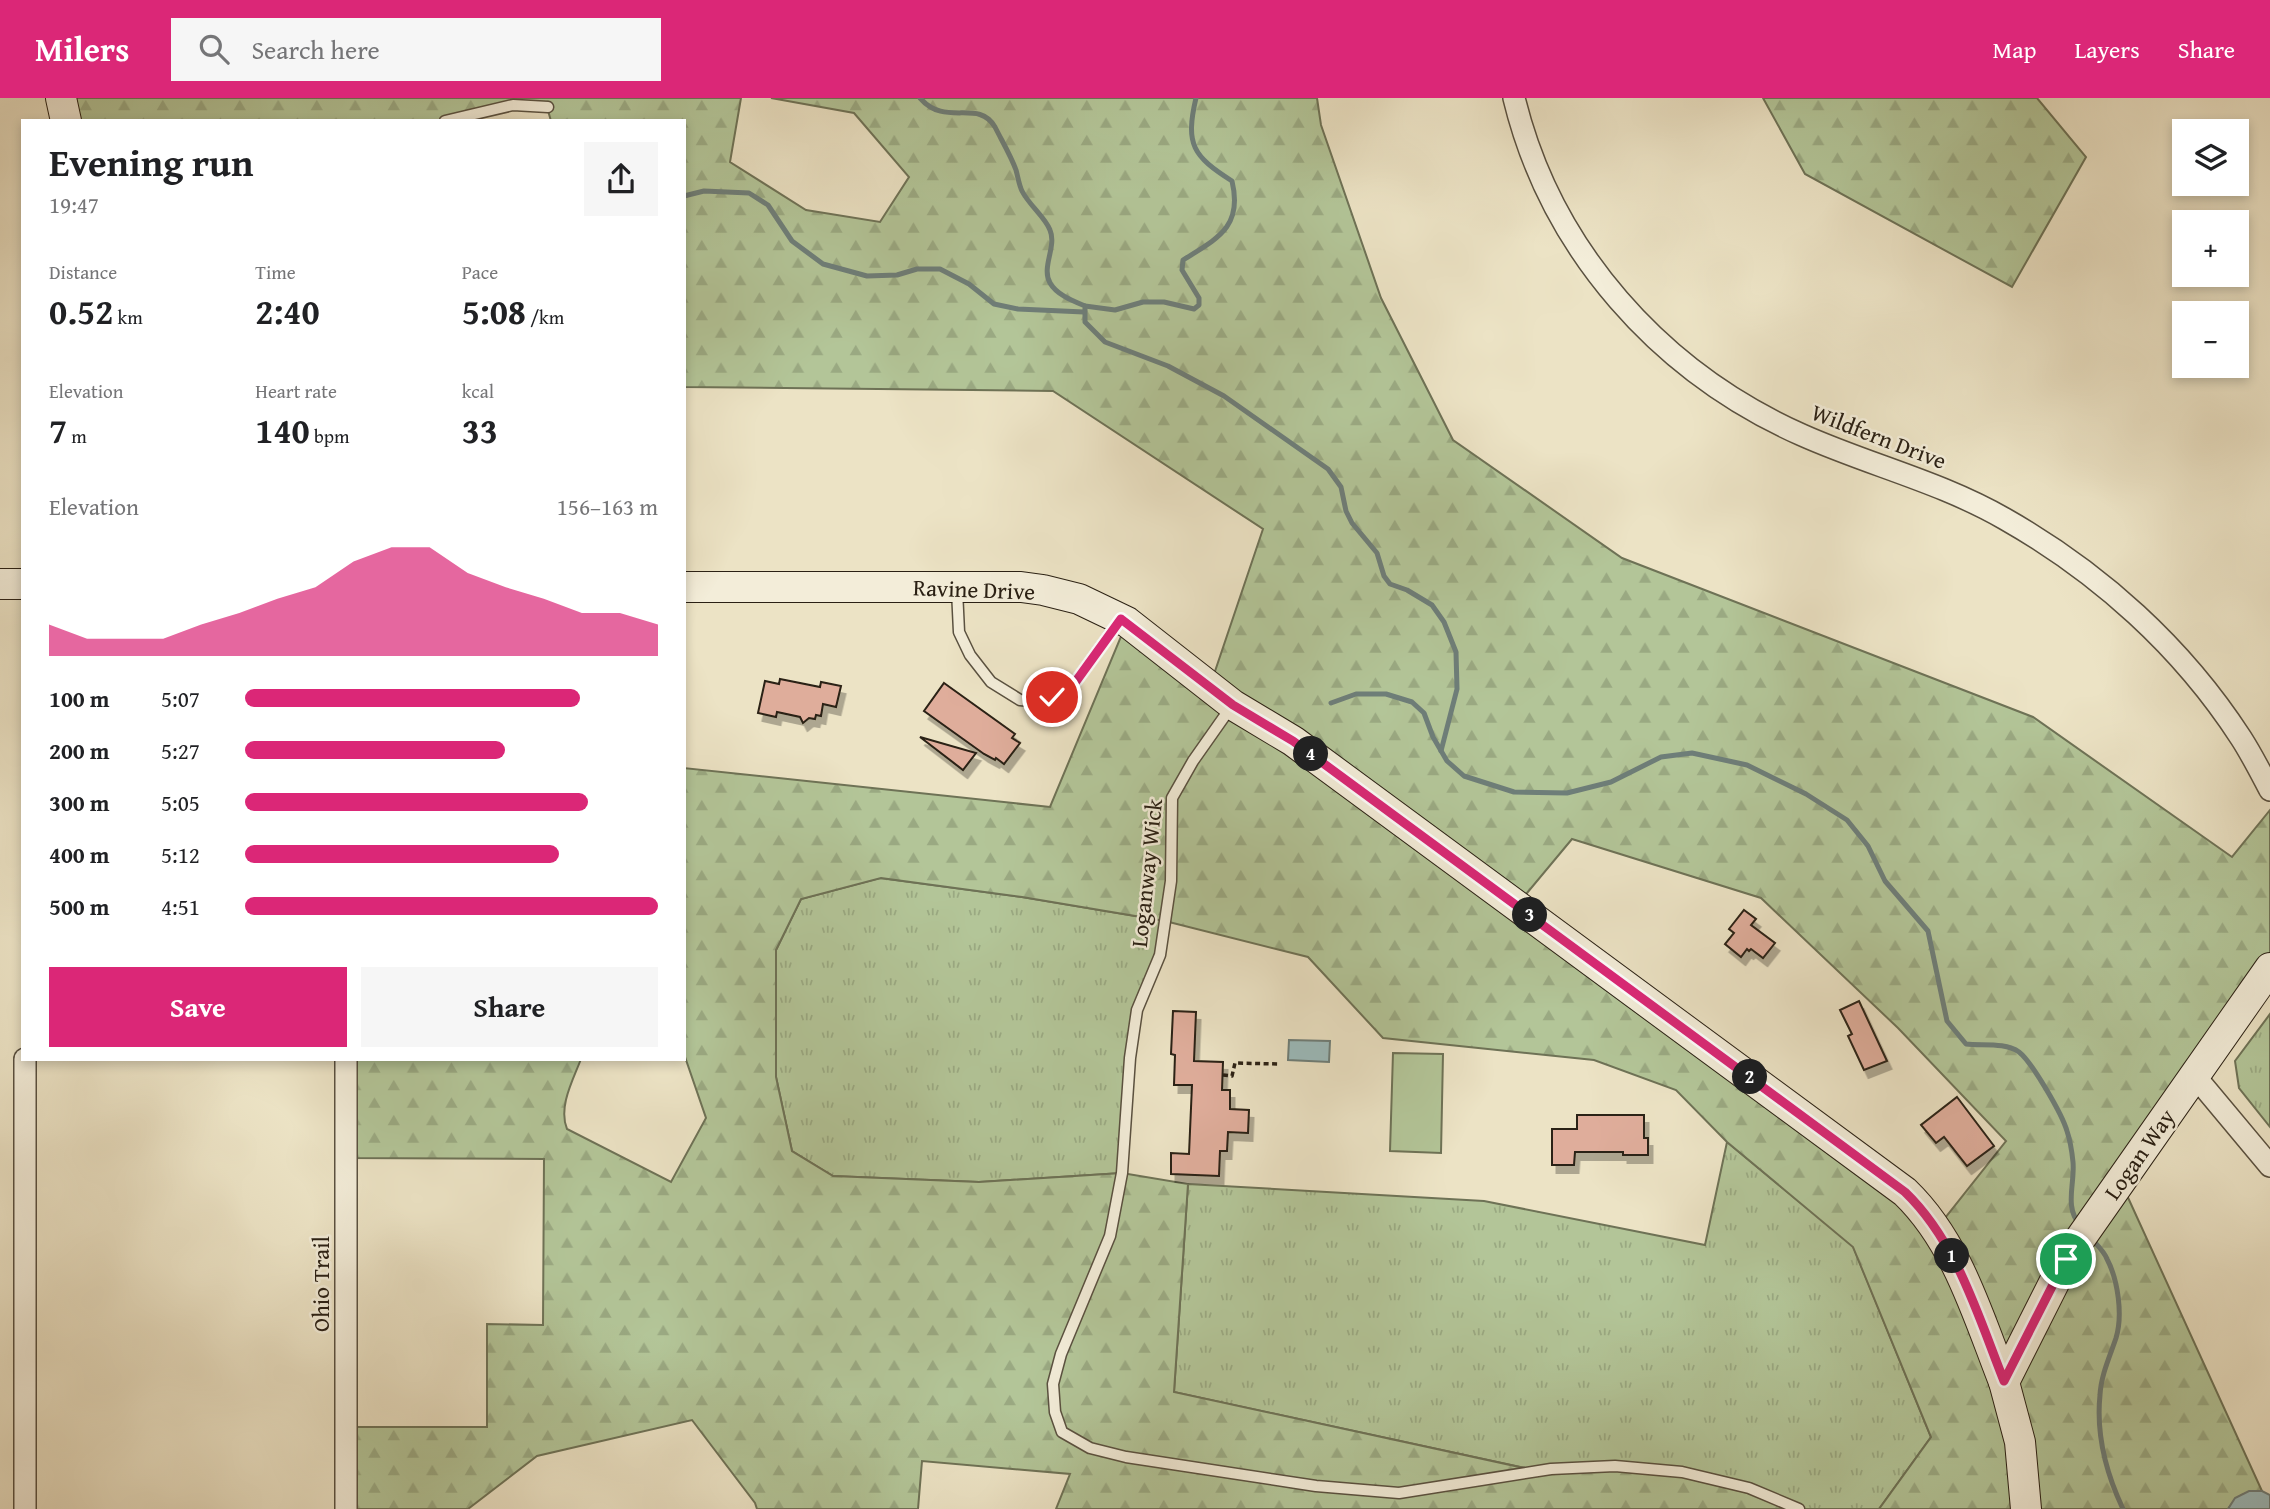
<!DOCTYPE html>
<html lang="en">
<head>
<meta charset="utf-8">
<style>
  :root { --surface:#fff; --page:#f6f6f6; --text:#202124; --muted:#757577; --accent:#db2777 }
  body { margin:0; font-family:"Gentium Book Plus",serif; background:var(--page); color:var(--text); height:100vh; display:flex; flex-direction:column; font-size:26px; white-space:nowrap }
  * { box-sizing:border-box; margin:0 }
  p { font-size:23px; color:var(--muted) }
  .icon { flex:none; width:38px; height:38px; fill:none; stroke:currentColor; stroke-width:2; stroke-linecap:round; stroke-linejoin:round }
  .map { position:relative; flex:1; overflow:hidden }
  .side { position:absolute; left:21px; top:21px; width:665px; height:942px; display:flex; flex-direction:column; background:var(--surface); border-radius:0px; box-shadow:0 4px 10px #0003 }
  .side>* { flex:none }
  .controls { position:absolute; left:2172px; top:21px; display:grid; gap:14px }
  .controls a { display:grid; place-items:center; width:77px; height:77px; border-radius:0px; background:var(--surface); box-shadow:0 4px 10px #0003; font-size:35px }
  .pin { position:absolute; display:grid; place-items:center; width:60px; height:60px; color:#fff; margin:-30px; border:4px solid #fff; border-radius:50%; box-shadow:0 2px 7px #0007 }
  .km { position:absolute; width:35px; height:35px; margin:-18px; border-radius:50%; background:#222; color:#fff; font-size:19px; line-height:35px; text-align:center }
  .round { display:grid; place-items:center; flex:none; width:74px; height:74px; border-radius:0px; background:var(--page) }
  .head { display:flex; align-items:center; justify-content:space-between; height:119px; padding:0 28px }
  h1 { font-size:38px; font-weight:800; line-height:52px }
  .figures { display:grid; grid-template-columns:repeat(3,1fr); gap:10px; height:119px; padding:7px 28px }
  .figures div { display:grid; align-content:center }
  .figures b { font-size:35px; font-weight:800 }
  .figures small { font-size:19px; font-weight:400 }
  .figures p { font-size:19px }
  .chart { height:196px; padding:14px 28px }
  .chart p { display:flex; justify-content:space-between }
  .chart svg { width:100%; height:126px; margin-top:7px; fill:var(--accent); opacity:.7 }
  .primary-button { display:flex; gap:14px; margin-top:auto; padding:14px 28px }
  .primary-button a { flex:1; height:80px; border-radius:0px; background:var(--accent); color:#fff; font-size:28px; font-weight:800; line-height:80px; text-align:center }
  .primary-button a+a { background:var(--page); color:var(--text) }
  ul { padding:0 28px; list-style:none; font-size:23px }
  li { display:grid; grid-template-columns:112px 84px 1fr; align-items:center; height:52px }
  li i { height:18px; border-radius:9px; background:var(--accent) }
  header { display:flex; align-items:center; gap:42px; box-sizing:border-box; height:98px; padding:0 35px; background:var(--accent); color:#fff }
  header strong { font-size:33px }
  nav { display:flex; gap:38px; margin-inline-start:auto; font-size:24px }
  .search { width:490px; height:63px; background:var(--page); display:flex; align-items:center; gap:18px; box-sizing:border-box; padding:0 24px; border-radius:0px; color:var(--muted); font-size:26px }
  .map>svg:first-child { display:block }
  .grass { fill:url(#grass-tufts); stroke:#6e7256; stroke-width:2 }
  .forest { fill:url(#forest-firs); stroke:#6e7256; stroke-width:2; fill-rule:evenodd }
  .park { fill:#b3c598; stroke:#6e7256; stroke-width:2 }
  .water { fill:#9cbcbd; stroke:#6e7e79; stroke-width:2 }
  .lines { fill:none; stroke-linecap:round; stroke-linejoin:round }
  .stream { stroke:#6e7e79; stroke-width:5 }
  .building { fill:#dfad9b; stroke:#2a2014; stroke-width:2; filter:url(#shadow) }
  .lane-casing { stroke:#5a5140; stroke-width:13 }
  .street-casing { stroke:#5a5140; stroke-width:24 }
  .secondary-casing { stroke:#2a2014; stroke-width:32 }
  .path { stroke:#2a2014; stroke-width:3.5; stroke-dasharray:5 3.5; stroke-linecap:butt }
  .lane { stroke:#f3edd9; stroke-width:10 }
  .street { stroke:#f3edd9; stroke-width:21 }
  .secondary { stroke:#f3edd9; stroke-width:30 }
  .route-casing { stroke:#fff; stroke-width:14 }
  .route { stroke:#db2777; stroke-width:9 }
  .labels { text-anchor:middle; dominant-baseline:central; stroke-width:5; stroke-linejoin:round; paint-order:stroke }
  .street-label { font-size:23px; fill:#2a2014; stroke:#f3edd9 }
</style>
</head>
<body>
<header>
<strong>Milers</strong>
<div class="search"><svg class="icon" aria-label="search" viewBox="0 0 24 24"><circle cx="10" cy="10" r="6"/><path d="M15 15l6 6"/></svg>Search here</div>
<nav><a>Map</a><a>Layers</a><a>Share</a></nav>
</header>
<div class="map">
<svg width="2270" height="1411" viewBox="0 0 2270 1411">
  <defs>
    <pattern id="grass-tufts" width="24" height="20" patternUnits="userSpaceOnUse" patternTransform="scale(1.75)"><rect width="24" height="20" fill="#b3c598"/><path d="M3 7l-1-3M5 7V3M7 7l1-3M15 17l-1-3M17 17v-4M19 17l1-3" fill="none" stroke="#9aa982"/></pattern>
    <pattern id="forest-firs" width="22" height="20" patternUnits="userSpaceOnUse" patternTransform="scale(1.75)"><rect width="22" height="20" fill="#b3c598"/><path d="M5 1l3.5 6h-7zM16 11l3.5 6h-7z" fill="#9aa982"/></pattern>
    <filter id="shadow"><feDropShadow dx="4.5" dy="8" stdDeviation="0" flood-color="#0004"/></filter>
  </defs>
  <rect width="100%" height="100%" fill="#ece3c5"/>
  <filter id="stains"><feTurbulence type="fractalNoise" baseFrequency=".00286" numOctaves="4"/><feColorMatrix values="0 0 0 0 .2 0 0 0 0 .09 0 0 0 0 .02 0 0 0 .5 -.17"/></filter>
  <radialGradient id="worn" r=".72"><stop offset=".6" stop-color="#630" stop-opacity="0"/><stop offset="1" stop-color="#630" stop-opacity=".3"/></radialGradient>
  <g class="grass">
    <path d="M880,780L1022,799L1165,823L1137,913L1122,1075L979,1084L833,1078L792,1053L776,979V852L801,801Z"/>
    <path d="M2270,916V1029L2239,990L2235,963Z"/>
    <path d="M1727,1044L1853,1148L1931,1339L1879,1411H1799L1539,1373L1174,1294L1188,1086L1484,1103L1705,1147Z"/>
  </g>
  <g class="forest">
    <path d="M61,0H741L730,64L806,112L880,124L909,79L854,15L771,0H1317L1321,27L1381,200L1453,342L1622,460L2033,619L2232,759L2270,712V870L2120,1082L2262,1393C2246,1393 2237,1397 2228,1411H1879L1931,1339L1853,1149L1727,1044L1676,992L1594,962L1383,940L1308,859L1165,823L1022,799L881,780L801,801L776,852V979L792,1053L833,1078L979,1084L1122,1075L1188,1086L1174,1294L1538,1373L1551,1371L1682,1374L1799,1411H1056L1070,1376L922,1363L918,1411H757L755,1405L692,1322L537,1358L468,1411H346V1329H487V1226L543,1227L544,1061L346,1060V961H581C573,982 558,1009 567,1031L671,1084L706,1020L684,956V670L1050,709L1127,524L1210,588L1263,431L1053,293L684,289V23H551L547,9L513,7L445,23H66ZM1572,741L1761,800L1898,930L2006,1043L1937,1130L1517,807Z"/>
    <path d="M1763,0H2037L2086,59L2012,189L1805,76Z"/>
  </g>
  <path class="park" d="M1393,955L1443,956L1441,1055L1390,1053Z"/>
  <g class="water">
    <path d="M1289,942L1330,943L1329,964L1288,962Z"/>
    <path d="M2249,1393H2262L2270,1397V1411H2228L2235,1400Z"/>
  </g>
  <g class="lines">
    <g class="stream">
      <path d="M920,0C946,30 978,0 995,29C1002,43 1011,58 1016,72C1018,79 1019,87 1022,93C1029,107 1045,119 1050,132C1057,149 1041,169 1050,185C1057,197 1073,203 1085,208V224L1105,244L1168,268L1224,298L1328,371L1341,389L1346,413L1352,425L1377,455L1384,478L1390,486L1407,492L1432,507L1444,524L1456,554L1457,591L1441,653"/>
      <path d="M684,98L704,93L749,95L768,107L792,143L823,166L867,178L897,177L917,171H940L969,186L994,206L1018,211L1084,214"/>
      <path d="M1085,208L1115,212L1143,204H1164L1194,211L1199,207V200L1182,172L1183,162C1218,140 1243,129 1232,83C1193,58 1185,47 1196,0"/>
      <path d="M1331,605L1356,596H1386L1412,604L1424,615L1433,639L1447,663L1464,678L1514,694L1567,695L1611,684L1661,659L1692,655L1747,667L1806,696L1847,722L1868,748L1885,783L1928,833L1947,923L1966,946C1982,948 2005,944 2019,954C2032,964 2062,1016 2067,1033C2070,1042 2072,1054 2073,1064C2075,1086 2064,1109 2080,1127"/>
      <path d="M2091,1140C2096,1146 2104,1153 2107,1161C2118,1182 2123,1217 2116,1240C2110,1258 2101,1277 2100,1297C2096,1336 2106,1375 2123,1411"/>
    </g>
  </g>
  <g class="building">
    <path d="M780,581L820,589L821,584L841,588L836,609L823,606L821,618L816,617L815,621L809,620L803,625L800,619L777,614L776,619L758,615L765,583L779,586Z"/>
    <path d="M944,585L1015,636L1012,640L1020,645L1004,666L996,660L995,662L984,656L924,613Z"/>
    <path d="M920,639L976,655L963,672Z"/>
    <path d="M1744,812L1756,821L1751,827L1775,845L1763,860L1751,851L1749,853L1747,851L1741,859L1725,846L1734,835L1729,831Z"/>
    <path d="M1859,903L1887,963L1864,972L1848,938L1852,936L1840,912Z"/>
    <path d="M1173,913L1196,914L1194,963L1223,964L1222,992H1230V1011L1249,1012L1248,1035L1228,1034L1227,1053H1220L1219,1078L1171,1076V1055L1189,1056L1192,987H1174L1175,957L1171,956Z"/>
    <path d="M1957,999L1994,1048L1967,1068L1944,1039L1936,1045L1921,1027Z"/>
    <path d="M1577,1017H1644V1040H1648V1057H1623V1054H1575L1574,1067H1552V1031H1577Z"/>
  </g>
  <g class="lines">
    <g class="lane-casing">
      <g id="lane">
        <path d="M445,23L513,7L548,9"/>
        <path d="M957,492L959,534L970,557L991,584L1020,602L1042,604L1074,586L1120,522"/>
        <path d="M1231,609L1193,663L1172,700L1171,783L1160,857L1137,912L1130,960L1122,1075L1110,1138L1061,1256L1053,1286L1055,1314L1062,1334L1090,1350L1126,1359L1316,1388L1399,1395L1551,1371L1615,1368L1682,1374L1749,1390L1799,1411"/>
      </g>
    </g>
    <g class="street-casing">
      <g id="street">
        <path d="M1514,0C1551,152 1660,274 1802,337C1869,367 1941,384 2005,421C2100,475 2182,549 2241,640C2252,657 2261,675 2270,692"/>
        <path d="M25,961V1411"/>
        <path d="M346,961V1411"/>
        <path d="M2194,977L2270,1068"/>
      </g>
    </g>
    <g class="secondary-casing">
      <g id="secondary">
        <path d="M61,0L66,23"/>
        <path d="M0,486H23"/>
        <path d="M684,489H1021L1043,492L1079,501L1127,524L1233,607L1293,643L1905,1094C1957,1144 1978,1218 2004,1284"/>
        <path d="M2026,1411L2020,1344L2004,1284L2066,1161L2270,870"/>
      </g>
    </g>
    <path class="path" d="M1223,977L1232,978L1235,965L1278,966"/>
    <use href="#lane" class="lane"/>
    <use href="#street" class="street"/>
    <use href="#secondary" class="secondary"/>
  </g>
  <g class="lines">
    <g class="route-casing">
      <path id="route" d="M1052,599L1074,586L1121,521L1233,607L1293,643L1905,1094C1957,1144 1978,1218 2004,1283L2066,1161"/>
    </g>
    <use href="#route" class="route"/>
  </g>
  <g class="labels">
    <g class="street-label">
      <text transform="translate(1879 338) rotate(21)">Wildfern Drive</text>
      <text transform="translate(974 491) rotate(2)">Ravine Drive</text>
      <text transform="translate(1146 775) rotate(-84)">Loganway Wick</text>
      <text transform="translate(2139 1056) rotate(-55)">Logan Way</text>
      <text transform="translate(320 1186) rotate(-90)">Ohio Trail</text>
    </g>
  </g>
  <rect width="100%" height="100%" filter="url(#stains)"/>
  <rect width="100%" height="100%" fill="url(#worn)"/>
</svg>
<div class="controls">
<a><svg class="icon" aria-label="layers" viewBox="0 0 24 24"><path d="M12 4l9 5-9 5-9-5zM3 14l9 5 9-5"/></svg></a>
<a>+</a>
<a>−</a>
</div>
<div class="pin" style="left:2066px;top:1161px;background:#1e9e55"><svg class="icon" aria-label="arrive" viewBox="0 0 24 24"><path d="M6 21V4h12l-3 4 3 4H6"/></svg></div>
<div class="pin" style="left:1052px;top:599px;background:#d93025"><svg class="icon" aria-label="check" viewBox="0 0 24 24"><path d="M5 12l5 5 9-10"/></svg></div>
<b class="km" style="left:1952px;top:1158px">1</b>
<b class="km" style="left:1750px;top:979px">2</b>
<b class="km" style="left:1530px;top:817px">3</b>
<b class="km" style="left:1311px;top:656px">4</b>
<section class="side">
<div class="head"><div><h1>Evening run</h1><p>19:47</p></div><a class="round"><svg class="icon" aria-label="share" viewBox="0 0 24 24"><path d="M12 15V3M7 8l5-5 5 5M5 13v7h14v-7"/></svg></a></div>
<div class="figures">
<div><p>Distance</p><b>0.52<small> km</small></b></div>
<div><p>Time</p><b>2:40</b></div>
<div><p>Pace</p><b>5:08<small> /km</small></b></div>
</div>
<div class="figures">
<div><p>Elevation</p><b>7<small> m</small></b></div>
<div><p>Heart rate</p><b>140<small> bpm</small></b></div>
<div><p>kcal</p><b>33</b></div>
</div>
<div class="chart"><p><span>Elevation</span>156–163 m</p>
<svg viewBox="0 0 160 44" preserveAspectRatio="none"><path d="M0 44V33L10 38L20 38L30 38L40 33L50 29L60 24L70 20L80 11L90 6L100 6L110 15L120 20L130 24L140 29L150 29L160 33V44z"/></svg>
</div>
<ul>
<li><b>100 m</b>5:07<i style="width:81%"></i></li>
<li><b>200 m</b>5:27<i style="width:63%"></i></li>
<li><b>300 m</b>5:05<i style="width:83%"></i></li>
<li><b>400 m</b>5:12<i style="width:76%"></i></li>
<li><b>500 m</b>4:51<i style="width:100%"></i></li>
</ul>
<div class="primary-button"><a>Save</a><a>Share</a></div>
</section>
</div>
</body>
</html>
